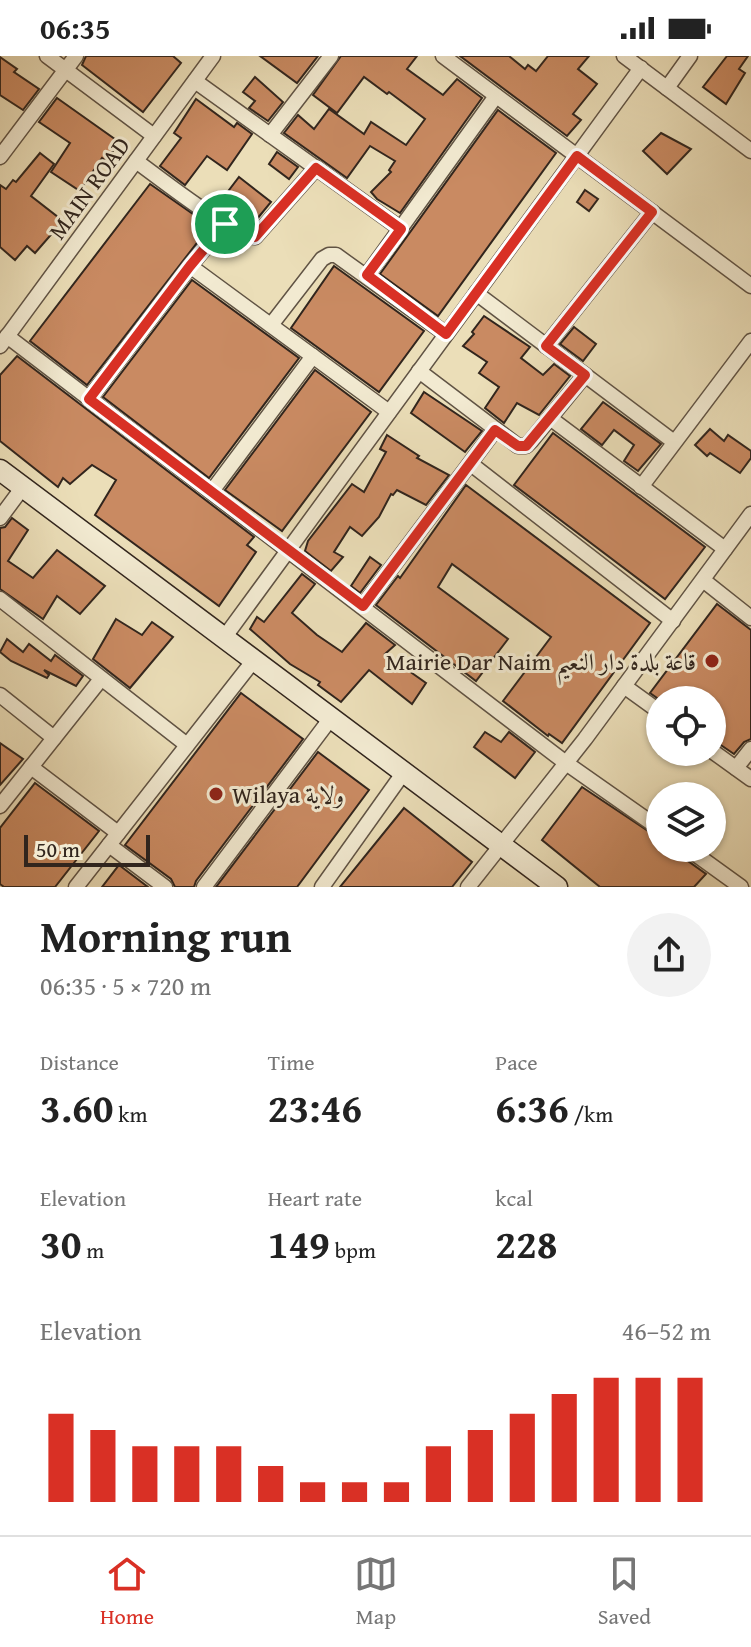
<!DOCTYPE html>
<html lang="en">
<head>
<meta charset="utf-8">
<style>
  :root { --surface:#fff; --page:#f2f2f2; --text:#222; --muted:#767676; --line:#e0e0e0; --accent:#d93025 }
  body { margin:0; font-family:"Gentium Book Plus",Amiri,serif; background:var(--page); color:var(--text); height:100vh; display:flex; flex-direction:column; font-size:30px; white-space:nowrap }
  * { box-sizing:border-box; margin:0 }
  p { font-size:26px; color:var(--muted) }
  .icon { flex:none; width:44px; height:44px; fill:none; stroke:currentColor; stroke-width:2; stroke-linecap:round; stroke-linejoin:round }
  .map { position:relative; height:831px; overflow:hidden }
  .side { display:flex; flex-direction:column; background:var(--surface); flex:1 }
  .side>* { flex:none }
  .tools { position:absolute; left:646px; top:630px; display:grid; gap:16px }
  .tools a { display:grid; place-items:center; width:80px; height:80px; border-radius:50%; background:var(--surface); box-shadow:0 2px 6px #0004; font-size:40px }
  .scale { position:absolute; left:24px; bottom:20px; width:126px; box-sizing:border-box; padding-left:8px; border:4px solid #31251d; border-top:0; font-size:22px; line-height:28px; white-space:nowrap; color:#31251d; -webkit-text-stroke:6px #f2ead1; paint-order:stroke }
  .pin { position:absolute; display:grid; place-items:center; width:68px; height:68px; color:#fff; margin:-34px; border:4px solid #fff; border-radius:50%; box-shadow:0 2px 8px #0007 }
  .round { display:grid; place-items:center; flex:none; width:84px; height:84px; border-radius:42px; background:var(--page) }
  .overview { display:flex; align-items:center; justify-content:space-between; height:136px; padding:0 40px }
  h1 { font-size:44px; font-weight:800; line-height:60px }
  .stats { display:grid; grid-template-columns:repeat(3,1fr); gap:12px; height:136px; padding:8px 40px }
  .stats div { display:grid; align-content:center }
  .stats b { font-size:40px; font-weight:800 }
  .stats small { font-size:22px; font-weight:400 }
  .stats p { font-size:22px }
  .chart { height:224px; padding:16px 40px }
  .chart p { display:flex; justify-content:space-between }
  .chart svg { width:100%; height:144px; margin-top:8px; stroke:var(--accent); stroke-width:6 }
  .status { display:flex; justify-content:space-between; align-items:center; height:56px; padding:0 40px; background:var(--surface); direction:ltr }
  .status svg { height:22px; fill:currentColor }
  .dock { display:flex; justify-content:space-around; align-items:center; height:112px; border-top:2px solid var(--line); background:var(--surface); font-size:22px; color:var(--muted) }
  .dock a { display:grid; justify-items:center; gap:4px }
  .dock .selected { color:var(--accent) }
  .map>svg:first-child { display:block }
  .building { fill:#c98a62; stroke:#31251d; stroke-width:2 }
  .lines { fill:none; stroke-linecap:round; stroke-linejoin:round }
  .street-casing { stroke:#605344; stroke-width:17 }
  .secondary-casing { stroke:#31251d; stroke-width:23 }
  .street { stroke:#f2ead1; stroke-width:14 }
  .secondary { stroke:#f2ead1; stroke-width:20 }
  .route-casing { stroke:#fff; stroke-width:16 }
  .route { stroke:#d93025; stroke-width:10 }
  .poi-dot { fill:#8f2418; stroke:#f2ead1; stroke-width:3 }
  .labels { text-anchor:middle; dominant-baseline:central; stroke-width:6; stroke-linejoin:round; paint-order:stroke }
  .street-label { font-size:24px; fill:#31251d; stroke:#f2ead1 }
  .poi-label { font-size:24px; fill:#31251d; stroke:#f2ead1; text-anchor:end }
</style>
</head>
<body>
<div class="status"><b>06:35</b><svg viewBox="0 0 49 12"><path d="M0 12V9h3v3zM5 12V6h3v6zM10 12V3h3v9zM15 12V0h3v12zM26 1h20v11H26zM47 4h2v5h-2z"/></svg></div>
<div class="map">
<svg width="751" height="831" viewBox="0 0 751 831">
  <rect width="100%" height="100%" fill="#ebdeb8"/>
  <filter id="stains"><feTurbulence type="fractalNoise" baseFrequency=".0025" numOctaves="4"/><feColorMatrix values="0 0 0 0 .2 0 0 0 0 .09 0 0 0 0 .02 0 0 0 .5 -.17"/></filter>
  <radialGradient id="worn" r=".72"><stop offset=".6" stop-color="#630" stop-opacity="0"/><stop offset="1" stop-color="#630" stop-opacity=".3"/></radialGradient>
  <g class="building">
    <path d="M86,0H173L181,7L143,56L82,9Z"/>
    <path d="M260,0H318L297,27Z"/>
    <path d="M341,0H417L407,13L443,39L457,23L482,42L400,157L377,143L371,136L391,116L389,114L395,105L370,90L347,122L284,77L298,59L314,73L329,53L364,78L371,66L406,89L425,63L389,36L387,38L364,21L337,57L313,39Z"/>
    <path d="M460,0H509L525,13L528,9L536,15L548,0H589L578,13L597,28L573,58L581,64L567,80Z"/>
    <path d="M727,0H748L739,13L745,17L726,48L703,31Z"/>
    <path d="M0,1L17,13L14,16L39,33L23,54L0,39Z"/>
    <path d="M255,21L283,46L268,65L249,52L255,45L243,36Z"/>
    <path d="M57,42L119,86L106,105L102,102L80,135L51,116L70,87L39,66Z"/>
    <path d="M196,43L234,71L237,67L252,78L227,114L207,100L185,129L160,110L181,82L174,77Z"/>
    <path d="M498,54L556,97L438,260L380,218Z"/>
    <path d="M661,77L691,93L667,118L643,95Z"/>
    <path d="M277,96L298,111L289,123L269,108Z"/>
    <path d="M40,97L54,108L31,140L63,165L35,197L27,190L15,204L0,191V129L6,133L13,124L16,126Z"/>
    <path d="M239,121L271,146L257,163L226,138Z"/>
    <path d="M150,128L210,170L87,329L30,285Z"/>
    <path d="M585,134L598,143L589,155L577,146Z"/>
    <path d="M334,210L424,275L379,336L291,272Z"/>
    <path d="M192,224L299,302L209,422L103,341Z"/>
    <path d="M484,260L530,291L521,302L543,319L554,308L570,320L539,359L517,347L504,367L485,352L499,331L479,317L487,306L463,290L474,278L472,276Z"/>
    <path d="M574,271L596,288L583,305L560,288Z"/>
    <path d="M17,300L254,481L247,489L256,496L219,550L95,459L116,424L92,409L70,428L63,422L58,431L0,385V319Z"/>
    <path d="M315,314L371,356L282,475L225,434Z"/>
    <path d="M424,336L482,375L465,396L411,357Z"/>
    <path d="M603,346L661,388L638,415L624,405L634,389L614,374L602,389L581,373Z"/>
    <path d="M710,373L724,385L728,379L751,395V402L740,417L710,397L707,400L695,389Z"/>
    <path d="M553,377L705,491L665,543L514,429Z"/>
    <path d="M387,379L419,400L417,402L449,419L426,449L397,434L393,439L391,438L379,461L362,480L350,471L334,496L343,501L331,515L305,495L308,485L352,428L364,436L386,396L380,393Z"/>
    <path d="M466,429L650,567L562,687L549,678L548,680L503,645L551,581L452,508L438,531L508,583L476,625L376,549L398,520L400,522Z"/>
    <path d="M12,462L28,474L8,505L33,522L57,494L105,530L80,558L57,540L43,563L0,533V472L5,471Z"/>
    <path d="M370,501L381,509L360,537L351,530Z"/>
    <path d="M302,518L315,528L292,557L317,579L342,596L366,567L395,589L385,598L426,627L412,648L369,614L341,646L318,629L320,626L290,608L250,573L257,561L264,566Z"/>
    <path d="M717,548L751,574V683L744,686L734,698L712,683V644H660L650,637Z"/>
    <path d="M116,563L142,579L152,566L173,581L130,632L93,603Z"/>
    <path d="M7,583L23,596L29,588L51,605L55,599L83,620L76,630L44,614L49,619L47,622L11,605L0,596Z"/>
    <path d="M241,637L303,683L196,825L194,831H175L171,823L125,789Z"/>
    <path d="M485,676L501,686L509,676L535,696L515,722L474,691Z"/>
    <path d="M0,687L23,703L0,729Z"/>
    <path d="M318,696L369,734L297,831H216Z"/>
    <path d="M35,727L99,775L55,831H4L0,828V772Z"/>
    <path d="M582,731L660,783V792H677L681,800L706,818L694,831H600L542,784Z"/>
    <path d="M404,752L472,806L452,831H340Z"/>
    <path d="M119,809L148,831H102Z"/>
  </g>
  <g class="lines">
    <g class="street-casing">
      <g id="street">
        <path d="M47,0L154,80"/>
        <path d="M443,0L751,230"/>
        <path d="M624,0L751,95"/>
        <path d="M195,25L401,173"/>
        <path d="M667,32L690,0"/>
        <path d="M270,79L331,0"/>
        <path d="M0,101L76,0"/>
        <path d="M136,105C157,120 235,182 255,181L316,112"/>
        <path d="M190,210L389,356"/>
        <path d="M367,219L496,40"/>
        <path d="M476,237L674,386"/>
        <path d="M271,269L322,203L329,199H336L446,278"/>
        <path d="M7,280L566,707L660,773"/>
        <path d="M0,290L213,0"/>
        <path d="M546,290L652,156"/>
        <path d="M419,315L518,390H526L531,385L585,319"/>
        <path d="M89,343L190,210L225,168"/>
        <path d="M550,362L725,493"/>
        <path d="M471,408L673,565"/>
        <path d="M641,431L751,285"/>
        <path d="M212,435L313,300"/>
        <path d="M0,462L23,431"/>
        <path d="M703,524L751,562"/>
        <path d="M0,543L187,689"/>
        <path d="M363,550L495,374"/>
        <path d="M224,582L641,12"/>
        <path d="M624,630L660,656"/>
        <path d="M0,639L54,682"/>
        <path d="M712,695L751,723"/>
        <path d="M31,711L118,777"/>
        <path d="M736,712L751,693"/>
        <path d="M0,750L101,623"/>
        <path d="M109,789L165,831"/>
        <path d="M687,792L741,831"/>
        <path d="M76,831L254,604"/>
        <path d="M204,831L331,662"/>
        <path d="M322,831L404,716"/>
        <path d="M468,831L585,683L751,458"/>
      </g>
    </g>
    <g class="secondary-casing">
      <path id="secondary" d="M0,414L557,831"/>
    </g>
    <use href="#street" class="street"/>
    <use href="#secondary" class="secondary"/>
  </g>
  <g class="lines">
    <g class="route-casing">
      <path id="route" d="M577,100L652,156L546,290L585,319L526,390H518L495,374L363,550L89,343L190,210L225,168L242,179L255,181L316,112L401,173L367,219L446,278Z"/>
    </g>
    <use href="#route" class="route"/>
  </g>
  <g class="poi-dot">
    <circle cx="712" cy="605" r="8"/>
    <circle cx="216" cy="738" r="8"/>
  </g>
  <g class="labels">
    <g class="street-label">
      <text transform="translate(89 132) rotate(-54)">MAIN ROAD</text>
    </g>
    <g class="poi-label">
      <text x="696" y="605">Mairie Dar Naim قاعة بلدة دار النعيم</text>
      <text x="232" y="738" text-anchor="start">Wilaya ولاية</text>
    </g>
  </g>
  <rect width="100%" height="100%" filter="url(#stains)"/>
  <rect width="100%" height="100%" fill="url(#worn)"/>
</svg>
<div class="tools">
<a><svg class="icon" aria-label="locate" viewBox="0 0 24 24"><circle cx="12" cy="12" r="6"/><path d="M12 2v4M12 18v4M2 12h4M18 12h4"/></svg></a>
<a><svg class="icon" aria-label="layers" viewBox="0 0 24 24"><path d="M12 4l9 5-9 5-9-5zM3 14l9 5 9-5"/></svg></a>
</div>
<div class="scale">50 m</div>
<div class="pin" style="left:225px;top:168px;background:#1e9e55"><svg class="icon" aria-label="arrive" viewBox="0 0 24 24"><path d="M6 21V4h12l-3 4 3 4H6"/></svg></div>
</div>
<section class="side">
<div class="overview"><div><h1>Morning run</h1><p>06:35 · 5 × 720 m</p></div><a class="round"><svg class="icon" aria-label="share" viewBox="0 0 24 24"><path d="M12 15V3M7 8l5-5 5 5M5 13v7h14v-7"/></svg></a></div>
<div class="stats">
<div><p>Distance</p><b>3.60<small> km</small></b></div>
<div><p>Time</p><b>23:46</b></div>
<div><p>Pace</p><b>6:36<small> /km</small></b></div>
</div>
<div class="stats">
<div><p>Elevation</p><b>30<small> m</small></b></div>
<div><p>Heart rate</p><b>149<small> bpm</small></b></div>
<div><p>kcal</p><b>228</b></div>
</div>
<div class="chart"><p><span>Elevation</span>46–52 m</p>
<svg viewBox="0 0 160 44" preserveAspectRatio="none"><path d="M5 44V17M15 44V22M25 44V27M35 44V27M45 44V27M55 44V33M65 44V38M75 44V38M85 44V38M95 44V27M105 44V22M115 44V17M125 44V11M135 44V6M145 44V6M155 44V6"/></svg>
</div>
</section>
<nav class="dock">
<a class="selected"><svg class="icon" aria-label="home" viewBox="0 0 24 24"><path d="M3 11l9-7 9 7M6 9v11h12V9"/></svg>Home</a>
<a><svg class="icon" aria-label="map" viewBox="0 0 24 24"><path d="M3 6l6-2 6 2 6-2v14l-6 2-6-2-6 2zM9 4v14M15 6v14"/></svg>Map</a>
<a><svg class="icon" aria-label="saved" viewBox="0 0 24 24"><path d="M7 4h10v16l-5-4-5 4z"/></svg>Saved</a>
</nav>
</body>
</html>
